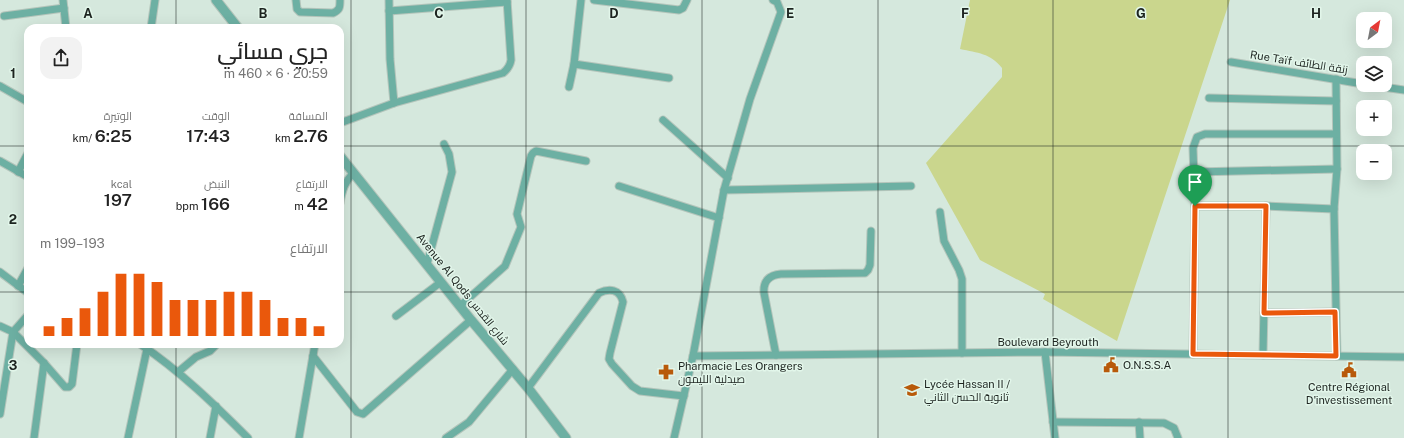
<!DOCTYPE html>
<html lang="ar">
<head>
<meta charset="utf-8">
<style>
  :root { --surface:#fff; --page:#f2f2f2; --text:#222; --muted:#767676; --accent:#ea580c }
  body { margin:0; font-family:"Public Sans",Cairo,sans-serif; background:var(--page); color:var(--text); direction:rtl; height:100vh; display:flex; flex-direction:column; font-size:15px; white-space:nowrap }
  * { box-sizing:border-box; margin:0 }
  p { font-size:13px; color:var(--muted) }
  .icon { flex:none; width:22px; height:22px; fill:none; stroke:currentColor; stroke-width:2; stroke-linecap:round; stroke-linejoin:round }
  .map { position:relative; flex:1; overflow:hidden; direction:ltr }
  .sheet { position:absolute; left:24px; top:24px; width:320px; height:324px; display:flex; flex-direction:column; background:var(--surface); border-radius:12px; box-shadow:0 4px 16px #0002; direction:rtl }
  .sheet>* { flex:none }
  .needle { width:26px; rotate:32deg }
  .controls { position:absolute; left:1356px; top:12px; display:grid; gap:8px }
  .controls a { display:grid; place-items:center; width:36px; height:36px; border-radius:8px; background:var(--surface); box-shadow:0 4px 16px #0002; font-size:20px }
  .pin { position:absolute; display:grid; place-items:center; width:34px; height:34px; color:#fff; margin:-41px -17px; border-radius:50% 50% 50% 0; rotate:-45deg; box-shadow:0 0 4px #0007 }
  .pin .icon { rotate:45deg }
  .round { display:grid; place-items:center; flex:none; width:42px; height:42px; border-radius:12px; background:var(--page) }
  .head { display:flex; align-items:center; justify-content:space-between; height:68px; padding:0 16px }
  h1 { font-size:22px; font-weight:600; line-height:30px }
  .metrics { display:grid; grid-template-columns:repeat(3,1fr); gap:6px; height:68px; padding:4px 16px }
  .metrics div { display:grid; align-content:center }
  .metrics b { font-size:17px; font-weight:600 }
  .metrics small { font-size:11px; font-weight:400 }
  .metrics p { font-size:11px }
  .chart { height:112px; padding:8px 16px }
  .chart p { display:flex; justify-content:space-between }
  .chart svg { width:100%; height:72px; margin-top:4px; stroke:var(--accent); stroke-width:6 }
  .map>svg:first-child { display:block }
  .green { fill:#cad68d }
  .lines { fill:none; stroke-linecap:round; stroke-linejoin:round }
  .minor-casing { stroke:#b4c5bb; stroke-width:9 }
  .tertiary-casing { stroke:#b4c5bb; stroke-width:11 }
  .minor { stroke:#6db0a3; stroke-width:7 }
  .tertiary { stroke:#6db0a3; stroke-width:9 }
  .route-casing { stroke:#fff; stroke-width:8 }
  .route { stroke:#ea580c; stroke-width:5 }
  .grid { fill:none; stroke:#1d2420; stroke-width:1; stroke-opacity:0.55 }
  .labels { text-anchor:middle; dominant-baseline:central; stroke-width:3; stroke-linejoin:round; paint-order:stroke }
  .street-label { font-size:11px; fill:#1d2420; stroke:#e2f6ea }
  .poi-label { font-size:11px; fill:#1d2420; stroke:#e2f6ea; text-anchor:start }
  .grid-label { font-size:13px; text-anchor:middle; font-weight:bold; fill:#1d2420; stroke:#e2f6ea; stroke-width:3; stroke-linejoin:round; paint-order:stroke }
</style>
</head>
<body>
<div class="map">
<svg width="1404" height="438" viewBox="0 0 1404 438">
  <rect width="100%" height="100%" fill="#d5e8dd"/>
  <path class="green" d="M970,0H1230L1117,341L1043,299L1045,294L980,260L926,163L1002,77V68C990,53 978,53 960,49Z"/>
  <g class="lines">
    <g class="minor-casing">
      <g id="minor">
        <path d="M63,0L66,28"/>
        <path d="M296,0L297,9L300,12L333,13C340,10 340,7 340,0"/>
        <path d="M389,0L390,59L394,103"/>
        <path d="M594,0L679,10L683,8L687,0"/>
        <path d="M389,11L507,2"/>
        <path d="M4,16L64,8"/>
        <path d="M151,28L155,0"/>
        <path d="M1231,62L1363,84"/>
        <path d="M574,64L669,78"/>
        <path d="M1336,79L1337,169L1334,209L1337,356"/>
        <path d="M1370,85L1404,90"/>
        <path d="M0,86L28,102"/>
        <path d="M569,87L574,64L581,0"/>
        <path d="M1209,98L1336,101"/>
        <path d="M663,120L728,178"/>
        <path d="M340,123L394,103L503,73C508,69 510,66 511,60L507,0"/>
        <path d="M0,161L28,177"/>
        <path d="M18,172L28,153"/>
        <path d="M1194,172L1337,169"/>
        <path d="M619,186L719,218"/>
        <path d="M724,190L911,186"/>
        <path d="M340,203C342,190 345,182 353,173"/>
        <path d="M1195,206H1266L1334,209"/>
        <path d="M940,212L944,241L959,270L962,279V353"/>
        <path d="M427,264L452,172L449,154L444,144"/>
        <path d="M0,272L28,293"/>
        <path d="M18,286L28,268"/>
        <path d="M460,306L505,266L521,227L517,214L531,156L533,153L536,151L586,161"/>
        <path d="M1264,313L1335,312"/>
        <path d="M396,316L441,282"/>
        <path d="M0,326L13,332L44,363L65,387H69L72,384L77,344"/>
        <path d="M140,344C180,371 214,404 248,438"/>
        <path d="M1045,352L1055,438"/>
        <path d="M1193,354L1195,206L1193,148L1197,137L1205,134H1336"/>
        <path d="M776,355L764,293C763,281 769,275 781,274L865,273L868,270L870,265L871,231"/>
        <path d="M1263,355L1266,206"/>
        <path d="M313,356L357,412L363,414L471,320"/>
        <path d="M693,356L1045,352L1404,357"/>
        <path d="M178,372L196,357L210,351L217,344"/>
        <path d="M528,388L599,293C609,288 620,289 623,302L610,353L609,359L612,364L632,386L640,391L684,396"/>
        <path d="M0,414L13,332L28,315"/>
        <path d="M1053,422L1164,423L1174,428L1178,438"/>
        <path d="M1139,422L1140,438"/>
        <path d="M34,438L44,363"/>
        <path d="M128,438L147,349"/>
        <path d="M210,438L216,406"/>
        <path d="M299,438L315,344"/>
        <path d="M446,438L469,422L513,369"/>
        <path d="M674,438L693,356L724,190L750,99L781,12L777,2L773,0"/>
      </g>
    </g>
    <g class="tertiary-casing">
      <g id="tertiary">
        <path d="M216,0L238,28"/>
        <path d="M340,156L471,320L528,388L566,438"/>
      </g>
    </g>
    <use href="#minor" class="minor"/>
    <use href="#tertiary" class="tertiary"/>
  </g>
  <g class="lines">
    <g class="route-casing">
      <path id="route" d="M1195,206H1266L1264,313L1335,312L1336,356L1193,354Z"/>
    </g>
    <use href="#route" class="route"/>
  </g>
  <path class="grid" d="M176,0V28M351,0V438M526,0V438M702,0V438M878,0V438M1053,0V438M1228,0V438M0,146H28M340,146H1404M0,292H28M340,292H1404M176,344V438"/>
  <defs>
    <g id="civic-bare" transform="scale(1.2)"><path d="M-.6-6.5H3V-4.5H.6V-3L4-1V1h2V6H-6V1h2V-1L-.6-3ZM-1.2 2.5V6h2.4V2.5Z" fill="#b85a0a" stroke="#e2f6ea" stroke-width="2.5" paint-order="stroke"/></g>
    <g id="pharmacy-bare" transform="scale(1.2)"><path d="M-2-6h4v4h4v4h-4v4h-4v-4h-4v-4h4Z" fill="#b85a0a" stroke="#e2f6ea" stroke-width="2.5" paint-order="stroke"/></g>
    <g id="school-bare" transform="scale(1.2)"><path d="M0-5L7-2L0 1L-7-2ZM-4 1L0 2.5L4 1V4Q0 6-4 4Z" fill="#b85a0a" stroke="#e2f6ea" stroke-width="2.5" paint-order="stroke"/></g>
  </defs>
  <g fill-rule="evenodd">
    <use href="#civic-bare" x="1111" y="365"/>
    <use href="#civic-bare" x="1349" y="370"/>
    <use href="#pharmacy-bare" x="666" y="372"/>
    <use href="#school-bare" x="912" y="390"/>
  </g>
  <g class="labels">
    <g class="street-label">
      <text transform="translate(1299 62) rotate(9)">Rue Taïf زنقة الطائف</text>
      <text transform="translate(463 289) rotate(51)">Avenue Al Qods شارع القدس</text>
      <text x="1048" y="342">Boulevard Beyrouth</text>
    </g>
    <g class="poi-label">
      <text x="1123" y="365">O.N.S.S.A</text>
      <text x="678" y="366">Pharmacie Les Orangers<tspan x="678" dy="13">صيدلية الليمون</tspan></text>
      <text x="924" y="384">Lycée Hassan II /<tspan x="924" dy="13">ثانوية الحسن الثاني</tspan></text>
      <text x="1349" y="387" text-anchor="middle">Centre Régional<tspan x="1349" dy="13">D'investissement</tspan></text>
    </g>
  </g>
  <g class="grid-label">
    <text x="88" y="18">A</text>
    <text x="263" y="18">B</text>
    <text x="439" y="18">C</text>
    <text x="614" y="18">D</text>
    <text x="790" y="18">E</text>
    <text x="965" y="18">F</text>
    <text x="1141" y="18">G</text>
    <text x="1316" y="18">H</text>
    <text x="13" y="78">1</text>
    <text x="13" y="224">2</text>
    <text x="13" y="370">3</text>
  </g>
</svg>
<div class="controls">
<a><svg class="needle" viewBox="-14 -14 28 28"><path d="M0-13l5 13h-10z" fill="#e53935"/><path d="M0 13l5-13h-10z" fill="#767676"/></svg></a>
<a><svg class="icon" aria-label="layers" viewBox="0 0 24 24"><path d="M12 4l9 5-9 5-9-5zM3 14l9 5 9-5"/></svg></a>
<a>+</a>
<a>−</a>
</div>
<div class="pin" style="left:1195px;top:206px;background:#1e9e55"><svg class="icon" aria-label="arrive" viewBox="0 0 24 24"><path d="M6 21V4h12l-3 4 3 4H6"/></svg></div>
<section class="sheet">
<div class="head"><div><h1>جري مسائي</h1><p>20:59 · 6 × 460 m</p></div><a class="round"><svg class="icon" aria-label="share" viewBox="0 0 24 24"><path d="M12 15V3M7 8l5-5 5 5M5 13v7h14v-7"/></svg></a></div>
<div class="metrics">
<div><p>المسافة</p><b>2.76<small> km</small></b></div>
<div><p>الوقت</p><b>17:43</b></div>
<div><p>الوتيرة</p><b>6:25<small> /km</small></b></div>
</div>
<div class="metrics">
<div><p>الارتفاع</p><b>42<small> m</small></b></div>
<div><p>النبض</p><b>166<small> bpm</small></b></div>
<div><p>kcal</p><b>197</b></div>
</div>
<div class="chart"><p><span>الارتفاع</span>193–199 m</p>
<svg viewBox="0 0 160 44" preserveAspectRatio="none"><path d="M5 44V38M15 44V33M25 44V27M35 44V17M45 44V6M55 44V6M65 44V11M75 44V22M85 44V22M95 44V22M105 44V17M115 44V17M125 44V22M135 44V33M145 44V33M155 44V38"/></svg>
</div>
</section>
</div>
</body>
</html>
